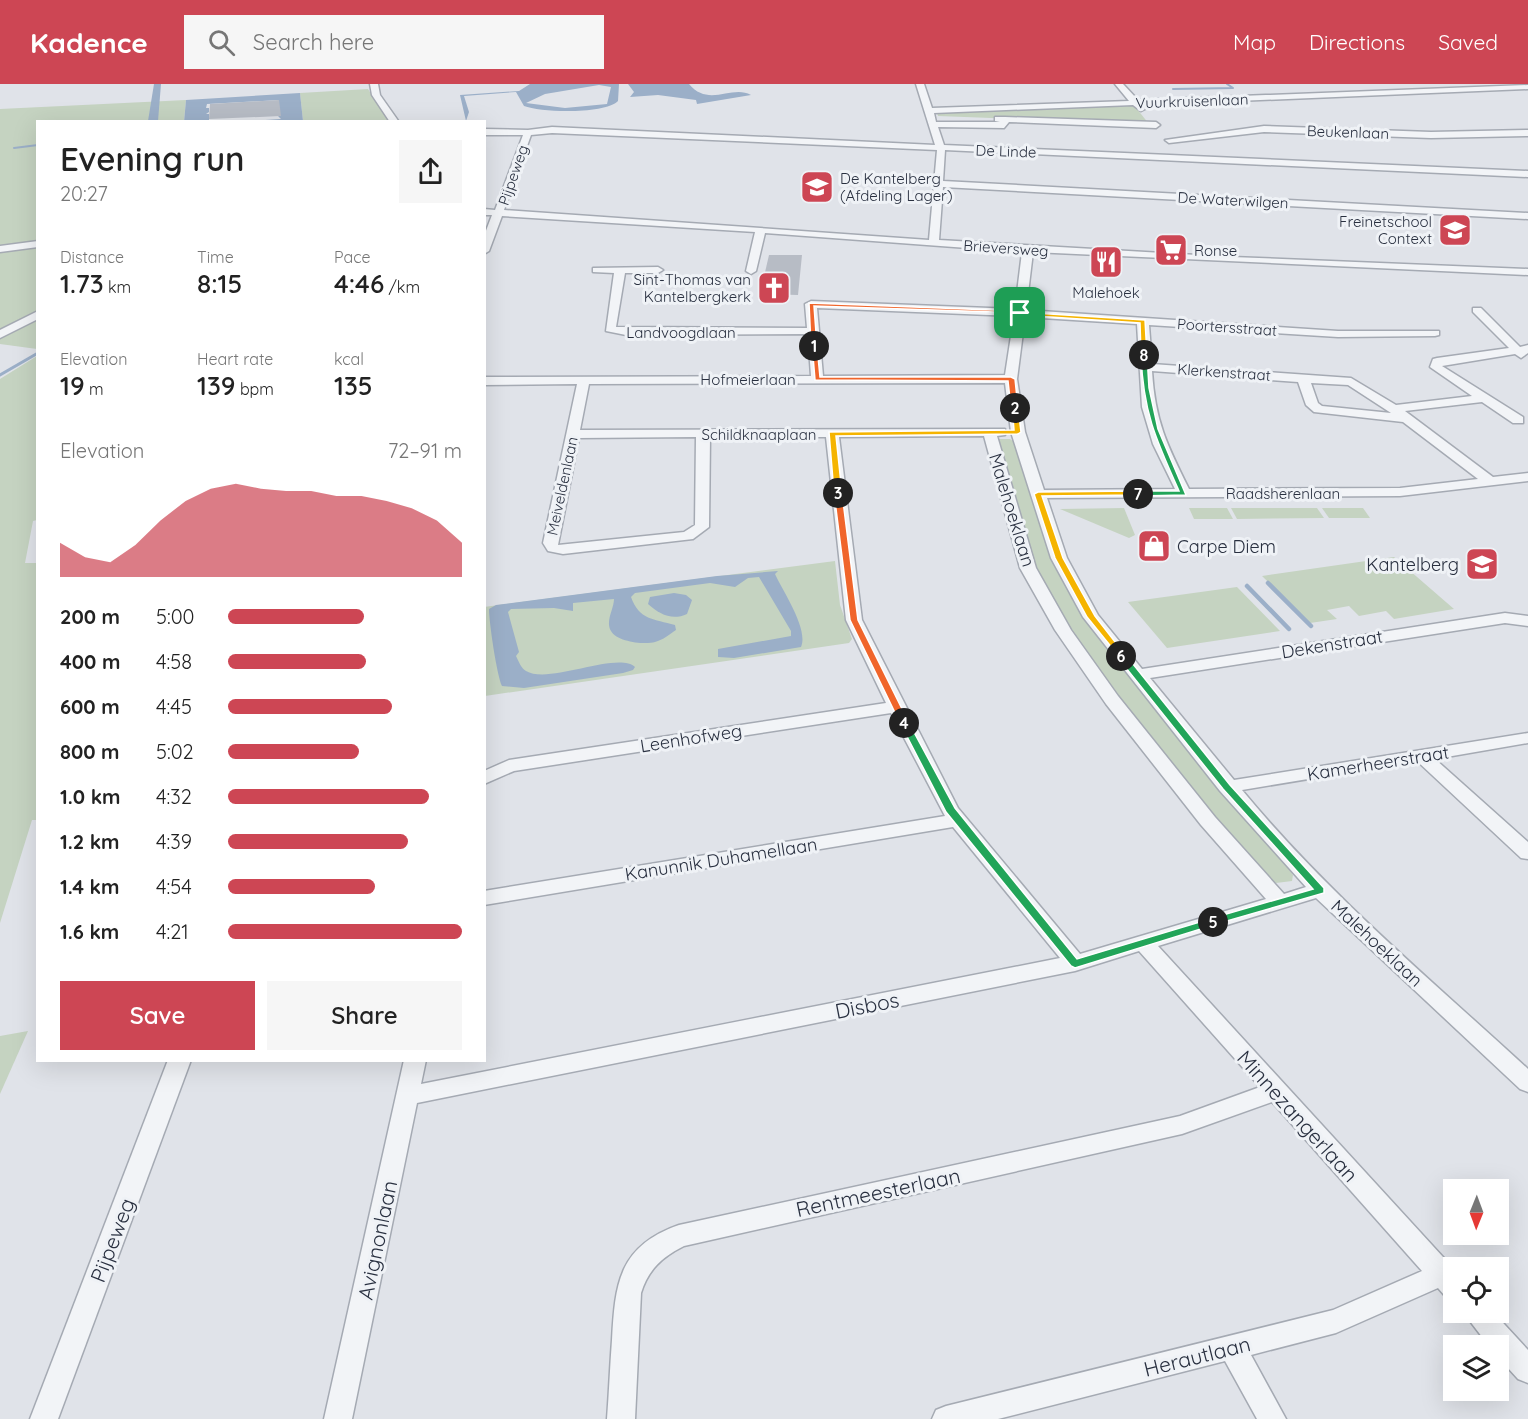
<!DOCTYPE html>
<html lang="en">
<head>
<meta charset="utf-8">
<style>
  :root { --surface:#fff; --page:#f6f6f6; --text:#222; --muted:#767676; --accent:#cd4654 }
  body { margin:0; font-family:Quicksand,sans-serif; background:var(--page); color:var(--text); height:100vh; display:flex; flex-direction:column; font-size:22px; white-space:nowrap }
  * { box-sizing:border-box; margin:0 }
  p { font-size:20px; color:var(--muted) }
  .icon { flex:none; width:33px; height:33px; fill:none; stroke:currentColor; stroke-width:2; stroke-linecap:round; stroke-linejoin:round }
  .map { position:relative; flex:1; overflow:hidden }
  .drawer { position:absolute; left:36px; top:36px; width:450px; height:942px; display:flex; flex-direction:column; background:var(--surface); border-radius:0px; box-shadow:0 6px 24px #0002 }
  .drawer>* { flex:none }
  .needle { width:39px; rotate:181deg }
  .buttons { position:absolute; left:1443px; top:1095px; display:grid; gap:12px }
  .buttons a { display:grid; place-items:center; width:66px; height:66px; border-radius:0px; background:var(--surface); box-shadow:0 6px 24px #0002; font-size:30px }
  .pin { position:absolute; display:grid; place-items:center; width:51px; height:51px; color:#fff; margin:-26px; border-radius:12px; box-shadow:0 3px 9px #0006 }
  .km { position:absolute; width:30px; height:30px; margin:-15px; border-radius:50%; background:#222; color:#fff; font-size:16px; line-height:30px; text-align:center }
  .round { display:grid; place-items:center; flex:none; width:63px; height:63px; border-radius:0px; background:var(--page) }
  .summary { display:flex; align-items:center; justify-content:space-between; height:102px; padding:0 24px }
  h1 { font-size:33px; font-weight:600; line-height:45px }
  .metrics { display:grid; grid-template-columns:repeat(3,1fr); gap:9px; height:102px; padding:6px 24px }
  .metrics div { display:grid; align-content:center }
  .metrics b { font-size:26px; font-weight:600 }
  .metrics small { font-size:16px; font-weight:400 }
  .metrics p { font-size:16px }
  .chart { height:168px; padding:12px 24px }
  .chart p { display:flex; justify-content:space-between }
  .chart svg { width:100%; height:108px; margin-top:6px; fill:var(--accent); opacity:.7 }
  .primary-button { display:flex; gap:12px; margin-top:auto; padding:12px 24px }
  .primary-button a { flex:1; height:69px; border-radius:0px; background:var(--accent); color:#fff; font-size:24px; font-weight:600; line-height:69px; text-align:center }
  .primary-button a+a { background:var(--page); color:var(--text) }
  ul { padding:0 24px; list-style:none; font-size:20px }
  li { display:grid; grid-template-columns:96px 72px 1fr; align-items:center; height:45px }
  li i { height:15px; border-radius:8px; background:var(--accent) }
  header { display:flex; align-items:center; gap:36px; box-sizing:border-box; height:84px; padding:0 30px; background:var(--accent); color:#fff }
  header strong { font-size:28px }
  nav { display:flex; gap:33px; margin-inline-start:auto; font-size:21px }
  .search { width:420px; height:54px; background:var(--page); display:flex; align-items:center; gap:15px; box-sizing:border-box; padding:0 21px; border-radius:0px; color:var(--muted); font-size:22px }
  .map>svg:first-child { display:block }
  .green { fill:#c5d3c1 }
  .water { fill:#9bafc8; fill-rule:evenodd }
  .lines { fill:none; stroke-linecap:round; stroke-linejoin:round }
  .stream-far2 { stroke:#9bafc8; stroke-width:2 }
  .stream-far1 { stroke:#9bafc8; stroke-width:3 }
  .stream { stroke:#9bafc8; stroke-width:4.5 }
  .building { fill:#b7bcc5 }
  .street-casing { stroke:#a5aab3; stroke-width:3 }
  .street { fill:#f2f4f7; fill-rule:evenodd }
  .split-1 { fill:#f0652b; stroke:#fff; stroke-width:1.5 }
  .split-2 { fill:#f0652b; stroke:#fff; stroke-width:1.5 }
  .split-3 { fill:#f5b400; stroke:#fff; stroke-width:1.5 }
  .split-4 { fill:#f0652b; stroke:#fff; stroke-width:1.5 }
  .split-5 { fill:#22a559; stroke:#fff; stroke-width:1.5 }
  .split-6 { fill:#22a559; stroke:#fff; stroke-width:1.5 }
  .split-7 { fill:#f5b400; stroke:#fff; stroke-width:1.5 }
  .split-8 { fill:#22a559; stroke:#fff; stroke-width:1.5 }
  .split-9 { fill:#f5b400; stroke:#fff; stroke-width:1.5 }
  .labels { text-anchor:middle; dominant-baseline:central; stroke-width:6; stroke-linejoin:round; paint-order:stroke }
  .far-street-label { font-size:15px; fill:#293040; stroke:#eff2f6 }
  .far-poi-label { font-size:15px; fill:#293040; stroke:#eff2f6; text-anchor:start }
  .street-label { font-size:18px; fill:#293040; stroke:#eff2f6 }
  .poi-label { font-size:18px; fill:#293040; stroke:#eff2f6; text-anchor:start }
  .near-street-label { font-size:21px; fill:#293040; stroke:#eff2f6 }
</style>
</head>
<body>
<header>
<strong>Kadence</strong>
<div class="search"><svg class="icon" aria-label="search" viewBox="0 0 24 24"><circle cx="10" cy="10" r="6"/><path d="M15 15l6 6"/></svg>Search here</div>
<nav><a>Map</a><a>Directions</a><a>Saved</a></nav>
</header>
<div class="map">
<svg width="1528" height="1335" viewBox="0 0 1528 1335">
  <rect width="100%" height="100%" fill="#e0e3e9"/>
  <g class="green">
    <path d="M368,5L388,37H303L300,9Z"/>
    <path d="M186,16L184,37L38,38L37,158L0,162V25Z"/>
    <path d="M1133,20L1149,40L938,32L937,28Z"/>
    <path d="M37,161V265L0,260V166Z"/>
    <path d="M37,272V436L33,437L25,479H37V736H32L0,839V295Z"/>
    <path d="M999,355H1010L1016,359L1059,487L1221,707L1288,784L1293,791L1292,797L1276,799L1263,791L1157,663L1067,542L1035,485L996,357Z"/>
    <path d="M1124,424L1135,451L1129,454L1060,425Z"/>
    <path d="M1189,424H1227L1233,435H1194Z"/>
    <path d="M1231,424H1317L1324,434L1237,435Z"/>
    <path d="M1322,424H1363L1370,434H1329Z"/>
    <path d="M1394,473L1454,525L1394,535L1386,527L1359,532L1349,522L1327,526L1337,535L1310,539L1262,492Z"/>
    <path d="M835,477L840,521L852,555L849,559L485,612L484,523Z"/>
    <path d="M1237,503L1280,547L1167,564L1128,518Z"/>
    <path d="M28,947L0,1010V952Z"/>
  </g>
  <g class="water">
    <path d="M154,0H161L158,37H148Z"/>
    <path d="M530,0H619L618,17C606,30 542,29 524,22L516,8L464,12L469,28L466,37L460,11L519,7ZM599,1L611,3L607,20L565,24L526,19L545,10Z"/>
    <path d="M628,0H689C709,24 732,0 751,11L697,20L696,16L658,11L630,13L634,8Z"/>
    <path d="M300,9L303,37H248L281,35L278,32L277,19L279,16L207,20L206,24H209V28L206,30H209V37L184,38L186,16Z"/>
    <path d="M778,487L775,490C782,506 809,545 801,563L734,574L718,573V565L791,552V547L759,493L748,494L735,503L710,499L635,509L631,513C639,536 654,535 675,541L676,546C670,550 663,556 655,558C645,561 617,558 611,547C605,537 614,525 614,515L573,519V527L554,524L511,525L508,528L519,568L516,572C519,578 521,584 526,587C549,601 617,567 635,583L633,586L623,589L524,604L502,602C497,592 489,538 489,525L496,521L717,492Z"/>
    <path d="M674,509L686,511L692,516L687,530C672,537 659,530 648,520L650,513Z"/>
  </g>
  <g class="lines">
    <g class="stream-far2">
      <path d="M1173,5L1233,4L1227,0"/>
      <path d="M14,64L38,61"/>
    </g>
    <path class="stream-far1" d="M0,291L38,269"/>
    <g class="stream">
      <path d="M1268,499L1311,542"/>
      <path d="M1247,502L1289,545"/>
    </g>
  </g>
  <g class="building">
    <path d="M279,16L281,32L209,35L210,20Z"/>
    <path d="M769,171H802L798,211L760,210Z"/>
  </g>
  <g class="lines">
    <g class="street-casing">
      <g id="street">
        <path d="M370,0H378L380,11L399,38H390L372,11Z"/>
        <path d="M916,0H924L932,24L1129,17L1115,0H1123L1138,16L1528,1V5L1142,21L1145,25L1141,27L1133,21L934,29L936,38H1000L995,37V33H1005L1156,38L1160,41L1156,44L1009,38L1004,44L938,43L944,61L1528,87V93L945,66L943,97L1528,129V135L943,103L939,156L1232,173L1528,185V191L1033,168L1026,226L1338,247H1439V251L1435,252L1338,253L1149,241L1152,280L1351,294L1396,321L1472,312L1430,283L1433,275L1437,274L1509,264L1473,228V224H1481L1520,263L1528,261V269L1521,274L1515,270L1442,282L1523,333V339H1513L1482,318L1405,327L1493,393L1528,389V397L1400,412L1047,414L1067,474L1098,531L1142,585L1505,529L1528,532V542L1505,539L1150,594L1234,696L1528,649V659L1435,675L1528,758V775L1521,774L1417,677L1242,706C1327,809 1430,895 1528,985V1008L1520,1005L1316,814L1158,862L1454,1185V1215L1445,1212L1438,1204L1336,1249L1251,1271L1286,1335H1257L1225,1277L998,1335H932L936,1326L946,1322L1333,1226L1422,1187L1272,1018L1182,1050L684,1162C662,1173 648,1186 641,1209L635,1335H607C609,1309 610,1282 612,1256C615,1199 619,1162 679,1141L1180,1032L1260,1003L1139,867L1075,887L417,1019L352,1335H324L404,976H426L421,1000L1060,874L953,743L484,821V807L945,732L891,629L514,687L484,700V687L509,676L886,619L846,536L826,353H710L709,443L693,455L563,470L548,467L543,459L577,300L484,301V293L811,292L808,250L626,251L606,247L614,189L593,188V184L658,183L663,186L658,189H625L616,243L807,244L805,220L811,217L1015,225L1022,168L765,149L756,187L751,190L746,187L755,148L502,132L489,167L484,170V152L492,131H484V125L495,126L523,51H484V45L528,46L552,43L935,61ZM552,49L937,66L929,156L504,126L531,51ZM817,224L1014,232L1005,291L823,292ZM1025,233L1137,240L1142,323L1153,360L1175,405L1044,406L1025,348L1017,295ZM1152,287L1298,298L1306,321L1314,328L1403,338L1478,395L1400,404L1189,405C1167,361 1155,337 1152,287ZM1005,299L1011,348L1051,474L1083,533L1220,707L1306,803L1284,810L1215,733L1118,612L1071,546L1036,484L997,352L1005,351V345L580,346L589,300ZM1311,299L1348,301L1391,329L1322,322L1318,319ZM984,352L1020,484L1055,546L1106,620L1201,741L1266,815L1080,870L958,724L862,536L839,353ZM696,353L695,441L684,448L558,461L579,354Z"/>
        <path d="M1264,42L1431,48L1528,46V52L1431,54L1264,48L1169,59L1165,56Z"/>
        <path d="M38,157V163L0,168V162Z"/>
        <path d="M38,227V235L0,254V246Z"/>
        <path d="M168,976H191L58,1335H30Z"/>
        <path d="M1463,1228H1493L1528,1266V1299L1518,1295L1498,1273V1262H1489Z"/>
      </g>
    </g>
    <use href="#street" class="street"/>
  </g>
  <path class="split-1" d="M809,219L1020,227L1023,229L814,222L817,262L814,264L811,262Z"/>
  <path class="split-2" d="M812,260L817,262L820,293H1011L1015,295L1018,324H1011L1008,297L815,296Z"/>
  <path class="split-3" d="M1012,322L1018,324L1021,348L1018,350L836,352L842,409L838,411L834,409L829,348L1014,346Z"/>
  <path class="split-4" d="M838,406L842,409L858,536L909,639L908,641L900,639L850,536L834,409Z"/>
  <path class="split-5" d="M904,636L909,639L955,724L1077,875L1213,834L1218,838L1217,840L1075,884L1071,882L946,728L900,639Z"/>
  <path class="split-6" d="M1118,570H1125L1230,701L1324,804V809L1213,841L1209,840V835L1313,805L1223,705L1118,574Z"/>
  <path class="split-7" d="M1138,407L1140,411L1042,412L1063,474L1095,532L1126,572L1121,575L1087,533L1055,474L1034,410L1038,408Z"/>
  <path class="split-8" d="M1144,269L1147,271L1149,304L1158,345L1186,411L1138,412L1134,410L1138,407H1179C1156,356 1143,328 1141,271Z"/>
  <path class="split-9" d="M1018,228L1145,236L1147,271H1141L1140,239L1020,231Z"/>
  <defs>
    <g id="school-square" transform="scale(1.725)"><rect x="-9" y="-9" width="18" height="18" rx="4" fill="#cd4654" stroke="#eff2f6"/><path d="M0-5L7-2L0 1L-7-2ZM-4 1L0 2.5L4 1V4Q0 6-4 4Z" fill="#fff"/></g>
    <g id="supermarket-square" transform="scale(1.725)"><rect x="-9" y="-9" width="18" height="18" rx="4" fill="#cd4654" stroke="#eff2f6"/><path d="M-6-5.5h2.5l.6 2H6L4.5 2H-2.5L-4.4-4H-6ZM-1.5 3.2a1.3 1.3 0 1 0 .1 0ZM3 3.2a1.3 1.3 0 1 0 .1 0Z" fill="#fff"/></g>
    <g id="restaurant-square" transform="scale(1.725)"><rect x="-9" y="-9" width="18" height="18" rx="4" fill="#cd4654" stroke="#eff2f6"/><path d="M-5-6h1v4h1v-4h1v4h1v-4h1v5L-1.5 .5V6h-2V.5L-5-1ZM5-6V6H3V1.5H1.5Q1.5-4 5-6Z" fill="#fff"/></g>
    <g id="church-square" transform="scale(1.725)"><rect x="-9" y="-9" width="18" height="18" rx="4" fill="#cd4654" stroke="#eff2f6"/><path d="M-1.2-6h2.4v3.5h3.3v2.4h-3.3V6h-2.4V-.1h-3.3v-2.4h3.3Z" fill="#fff"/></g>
    <g id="shop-square" transform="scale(1.725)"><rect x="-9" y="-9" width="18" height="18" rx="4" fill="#cd4654" stroke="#eff2f6"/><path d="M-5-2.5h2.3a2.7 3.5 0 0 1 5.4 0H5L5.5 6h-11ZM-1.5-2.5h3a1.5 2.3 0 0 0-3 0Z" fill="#fff"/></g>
  </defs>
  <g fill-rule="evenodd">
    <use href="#school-square" x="817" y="103"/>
    <use href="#school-square" x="1455" y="146"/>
    <use href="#supermarket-square" x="1171" y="166"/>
    <use href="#restaurant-square" x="1106" y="178"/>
    <use href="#church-square" x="774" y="204"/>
    <use href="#shop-square" x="1154" y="462"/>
    <use href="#school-square" x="1482" y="480"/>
  </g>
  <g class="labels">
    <g class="far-street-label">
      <text transform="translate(1192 17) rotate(-2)">Vuurkruisenlaan</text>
      <text transform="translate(1348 48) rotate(2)">Beukenlaan</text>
      <text transform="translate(1006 67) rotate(2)">De Linde</text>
      <text transform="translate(513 91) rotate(-71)">Pijpeweg</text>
      <text transform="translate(1233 116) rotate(3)">De Waterwilgen</text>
      <text transform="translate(1006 164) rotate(4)">Brieversweg</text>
      <text transform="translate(1227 243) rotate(4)">Poortersstraat</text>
      <text x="681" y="248">Landvoogdlaan</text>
      <text transform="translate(1224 288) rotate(4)">Klerkenstraat</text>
      <text x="748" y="295">Hofmeierlaan</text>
      <text x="759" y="350">Schildknaaplaan</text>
      <text transform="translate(562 402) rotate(-78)">Meiveldenlaan</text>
      <text x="1283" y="409">Raadsherenlaan</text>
    </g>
    <g class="far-poi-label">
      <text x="840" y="94">De Kantelberg<tspan x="840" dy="17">(Afdeling Lager)</tspan></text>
      <text x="1432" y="137" text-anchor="end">Freinetschool<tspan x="1432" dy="17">Context</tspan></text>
      <text x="1194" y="166">Ronse</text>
      <text x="751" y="195" text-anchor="end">Sint-Thomas van<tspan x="751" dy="17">Kantelbergkerk</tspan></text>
      <text x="1106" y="208" text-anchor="middle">Malehoek</text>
    </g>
    <g class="street-label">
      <text transform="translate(1012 426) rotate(73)">Malehoeklaan</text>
      <text transform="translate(1332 560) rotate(-9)">Dekenstraat</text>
      <text transform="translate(691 654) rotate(-9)">Leenhofweg</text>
      <text transform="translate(1378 679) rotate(-9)">Kamerheerstraat</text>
      <text transform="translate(721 775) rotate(-9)">Kanunnik Duhamellaan</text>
      <text transform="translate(1377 859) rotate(43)">Malehoeklaan</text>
    </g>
    <g class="poi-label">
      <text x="1177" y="462">Carpe Diem</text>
      <text x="1459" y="480" text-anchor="end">Kantelberg</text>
    </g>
    <g class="near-street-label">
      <text transform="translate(867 921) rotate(-11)">Disbos</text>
      <text transform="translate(1298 1032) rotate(48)">Minnezangerlaan</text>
      <text transform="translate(878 1108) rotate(-12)">Rentmeesterlaan</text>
      <text transform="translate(112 1156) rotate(-69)">Pijpeweg</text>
      <text transform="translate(377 1156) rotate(-78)">Avignonlaan</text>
      <text transform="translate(1197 1272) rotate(-14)">Herautlaan</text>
    </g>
  </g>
</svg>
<div class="buttons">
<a><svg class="needle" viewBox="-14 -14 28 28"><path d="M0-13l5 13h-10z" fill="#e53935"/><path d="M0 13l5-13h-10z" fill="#767676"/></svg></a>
<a><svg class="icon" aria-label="locate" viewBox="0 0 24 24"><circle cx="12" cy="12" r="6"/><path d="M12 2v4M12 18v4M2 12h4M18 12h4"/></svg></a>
<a><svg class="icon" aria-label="layers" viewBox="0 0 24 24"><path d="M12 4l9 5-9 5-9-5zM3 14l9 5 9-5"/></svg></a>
</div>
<div class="pin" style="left:1020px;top:229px;background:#1e9e55"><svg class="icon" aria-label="arrive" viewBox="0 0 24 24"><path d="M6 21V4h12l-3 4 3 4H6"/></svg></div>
<b class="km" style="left:814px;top:262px">1</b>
<b class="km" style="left:1015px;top:324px">2</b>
<b class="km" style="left:838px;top:409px">3</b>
<b class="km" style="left:904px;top:639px">4</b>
<b class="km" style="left:1213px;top:838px">5</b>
<b class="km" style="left:1121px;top:572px">6</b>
<b class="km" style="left:1138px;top:410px">7</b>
<b class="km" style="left:1144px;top:271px">8</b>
<section class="drawer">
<div class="summary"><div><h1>Evening run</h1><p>20:27</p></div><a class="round"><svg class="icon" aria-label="share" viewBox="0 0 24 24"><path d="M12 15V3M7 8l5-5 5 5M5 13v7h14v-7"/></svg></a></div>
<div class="metrics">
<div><p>Distance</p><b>1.73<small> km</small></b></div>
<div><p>Time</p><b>8:15</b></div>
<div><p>Pace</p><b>4:46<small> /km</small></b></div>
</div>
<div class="metrics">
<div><p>Elevation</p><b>19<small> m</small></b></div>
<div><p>Heart rate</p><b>139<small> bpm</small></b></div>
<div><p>kcal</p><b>135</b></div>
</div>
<div class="chart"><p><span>Elevation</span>72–91 m</p>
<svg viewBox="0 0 160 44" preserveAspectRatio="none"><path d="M0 44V30L10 36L20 38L30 31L40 21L50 13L60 8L70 6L80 8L90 9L100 9L110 11L120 11L130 13L140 16L150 21L160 30V44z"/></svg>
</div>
<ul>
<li><b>200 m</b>5:00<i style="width:58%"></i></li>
<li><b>400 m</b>4:58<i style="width:59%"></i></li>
<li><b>600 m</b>4:45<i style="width:70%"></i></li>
<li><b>800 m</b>5:02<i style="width:56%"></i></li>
<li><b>1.0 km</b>4:32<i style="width:86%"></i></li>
<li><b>1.2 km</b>4:39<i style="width:77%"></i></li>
<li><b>1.4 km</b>4:54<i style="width:63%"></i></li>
<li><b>1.6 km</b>4:21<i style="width:100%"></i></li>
</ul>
<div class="primary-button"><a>Save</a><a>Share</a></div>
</section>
</div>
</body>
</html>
